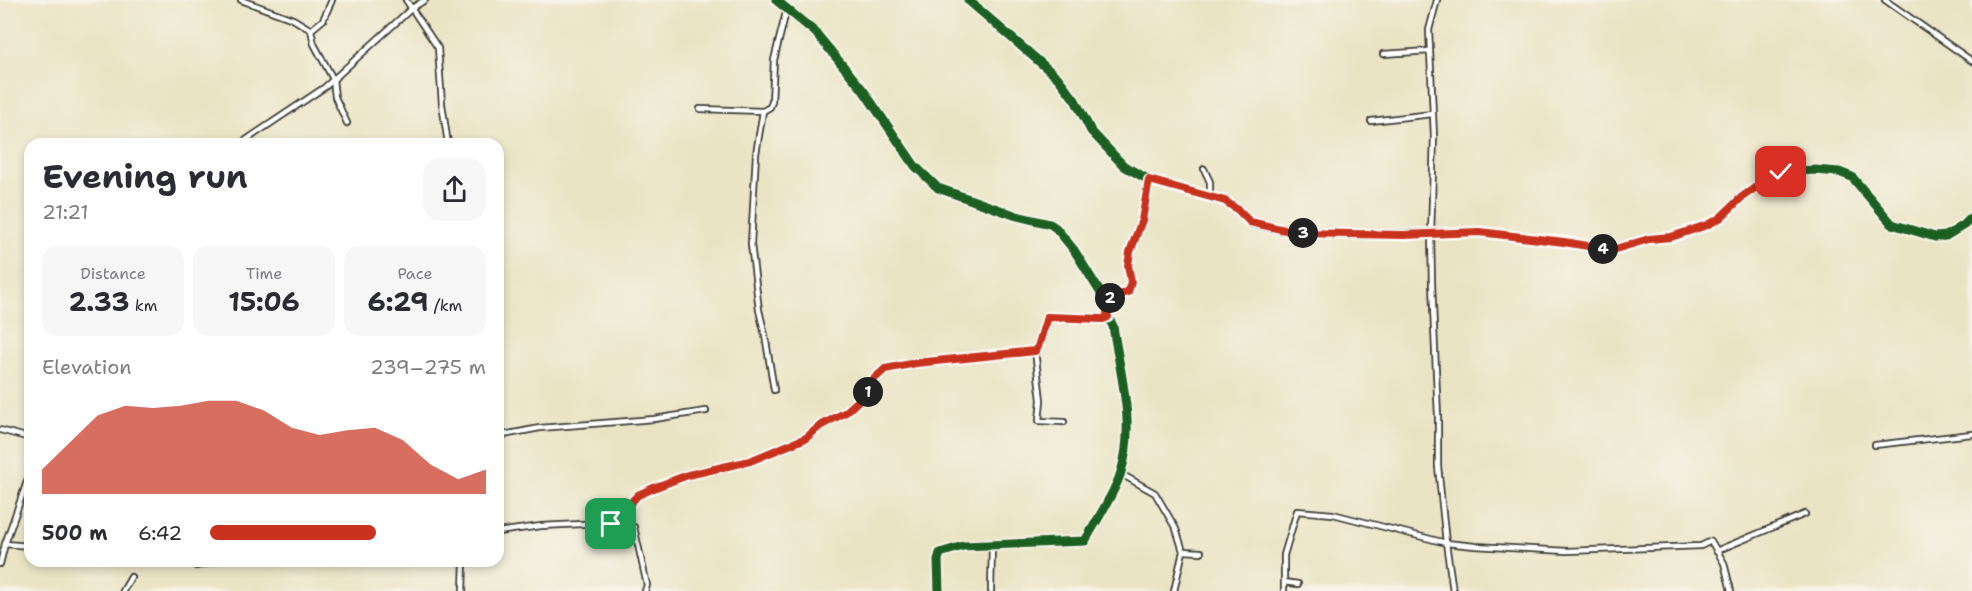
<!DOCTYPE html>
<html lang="en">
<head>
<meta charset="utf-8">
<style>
  :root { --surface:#fff; --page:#f7f7f7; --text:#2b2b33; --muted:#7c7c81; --accent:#c8321e }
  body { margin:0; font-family:"Shantell Sans",sans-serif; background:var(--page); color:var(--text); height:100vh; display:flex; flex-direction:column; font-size:22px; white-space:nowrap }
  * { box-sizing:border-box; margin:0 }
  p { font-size:20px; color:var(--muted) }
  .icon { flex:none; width:33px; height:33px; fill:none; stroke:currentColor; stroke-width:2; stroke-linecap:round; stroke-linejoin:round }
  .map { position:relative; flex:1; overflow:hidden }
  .details { position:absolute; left:24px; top:138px; width:480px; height:429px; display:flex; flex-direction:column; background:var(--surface); border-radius:18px; box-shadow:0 3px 9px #0003 }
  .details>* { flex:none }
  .pin { position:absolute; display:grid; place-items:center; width:51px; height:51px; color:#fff; margin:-26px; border-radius:12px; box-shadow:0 3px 9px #0006 }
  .km { position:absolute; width:30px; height:30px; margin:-15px; border-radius:50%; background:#222; color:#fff; font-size:16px; line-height:30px; text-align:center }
  .round { display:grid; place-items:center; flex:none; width:63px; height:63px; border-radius:18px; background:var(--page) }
  .overview { display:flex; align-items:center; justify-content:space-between; height:102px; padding:0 18px }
  h1 { font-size:33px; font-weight:700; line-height:45px }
  .figures { display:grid; grid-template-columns:repeat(3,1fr); gap:9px; height:102px; padding:6px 18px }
  .figures div { display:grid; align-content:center; border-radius:15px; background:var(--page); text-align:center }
  .figures b { font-size:26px; font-weight:700 }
  .figures small { font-size:16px; font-weight:400 }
  .figures p { font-size:16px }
  .chart { height:168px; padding:12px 18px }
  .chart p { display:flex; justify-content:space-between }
  .chart svg { width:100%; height:108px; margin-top:6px; fill:var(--accent); opacity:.7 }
  ul { padding:0 18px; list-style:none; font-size:20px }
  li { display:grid; grid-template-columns:96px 72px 1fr; align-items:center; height:45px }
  li i { height:15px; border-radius:8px; background:var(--accent) }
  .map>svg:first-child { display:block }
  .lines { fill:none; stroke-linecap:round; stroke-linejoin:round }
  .minor-casing { stroke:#3b3a35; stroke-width:8 }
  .minor { stroke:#fff; stroke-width:4.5 }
  .cycleway-casing { stroke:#f7f3e8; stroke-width:13 }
  .cycleway { stroke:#1b5e20; stroke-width:9 }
  .route-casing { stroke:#fff; stroke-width:12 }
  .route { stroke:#c8321e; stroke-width:8 }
</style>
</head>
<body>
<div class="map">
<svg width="1972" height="591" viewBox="0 0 1972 591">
  <rect width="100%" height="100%" fill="#f7f3e8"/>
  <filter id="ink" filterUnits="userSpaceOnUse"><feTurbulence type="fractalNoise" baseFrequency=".0167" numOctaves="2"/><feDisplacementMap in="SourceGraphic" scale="12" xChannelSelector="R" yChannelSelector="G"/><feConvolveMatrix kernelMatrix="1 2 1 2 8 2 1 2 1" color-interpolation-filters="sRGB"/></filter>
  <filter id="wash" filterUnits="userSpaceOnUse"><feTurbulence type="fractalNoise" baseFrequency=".008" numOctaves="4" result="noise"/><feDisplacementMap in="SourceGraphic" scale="24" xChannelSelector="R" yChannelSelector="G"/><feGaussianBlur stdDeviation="1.35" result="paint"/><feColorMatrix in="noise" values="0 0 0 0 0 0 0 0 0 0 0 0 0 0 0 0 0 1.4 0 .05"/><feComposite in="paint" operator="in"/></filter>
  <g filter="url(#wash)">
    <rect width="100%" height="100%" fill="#eae4c5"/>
  </g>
  <g filter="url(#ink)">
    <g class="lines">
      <g class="minor-casing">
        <g id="minor">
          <path d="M241,0L293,19L311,30L314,44L333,79L335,97L347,123"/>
          <path d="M406,0L438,48L442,104L448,144"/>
          <path d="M776,0L815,32L863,90L915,166L938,188L1017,216L1050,224L1056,228L1074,250L1105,300L1108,317L1113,326C1120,374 1136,424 1121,472C1115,493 1096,521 1085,541L963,546L940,553L938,560L939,591"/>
          <path d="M968,0L1058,78L1075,100L1091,131L1124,166L1149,180L1225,201L1238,210L1250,223L1282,230L1298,233L1363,235L1479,232L1564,242L1613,250L1649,239L1671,237L1707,225L1720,218L1741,197L1769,178L1781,172L1815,170L1839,172L1852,177L1892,224L1935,237L1946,236L1964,225L1972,217"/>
          <path d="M1437,0L1429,30L1434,136L1431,234L1432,284L1438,416V466L1446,543L1453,591"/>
          <path d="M1885,0L1972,61"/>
          <path d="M311,30L323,20L332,0"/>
          <path d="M1383,54L1430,51"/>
          <path d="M700,109L763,111"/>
          <path d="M1371,121L1432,114"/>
          <path d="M240,144L325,87L412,8L425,0"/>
          <path d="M1204,169L1210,182V197"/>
          <path d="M1105,300L1128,292L1131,282L1128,265L1130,252L1142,220L1149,180"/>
          <path d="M1035,351L1041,400L1039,421L1064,422"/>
          <path d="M774,390L765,335L759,310L751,244L756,154L763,111L770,107L772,102L774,60L787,8"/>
          <path d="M0,430L30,438"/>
          <path d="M498,436L540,428L654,419L706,411"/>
          <path d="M1875,445L1972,434"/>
          <path d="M1121,474L1155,493L1176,529L1183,551L1174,591"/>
          <path d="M498,532L541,526L623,522"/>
          <path d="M5,544L30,473"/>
          <path d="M1183,551L1201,552"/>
          <path d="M1716,551L1805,514"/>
          <path d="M189,561L196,566L217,561"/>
          <path d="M0,564L5,544L30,546"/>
          <path d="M1284,582L1298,584"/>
          <path d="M123,591L131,577"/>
          <path d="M463,591L464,561"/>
          <path d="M645,591L647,585L634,527L623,522V511L638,494L656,487L688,475L750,461L806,438L821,426L846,412L869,391L873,380L885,369L916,363L1035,351L1038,347L1047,317L1103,319L1108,317"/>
          <path d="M991,591L992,545"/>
          <path d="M1284,591V555L1297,511L1333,514L1446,543L1475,546L1567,551L1701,546L1711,541L1724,563L1731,591"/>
        </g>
      </g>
      <use href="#minor" class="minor"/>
      <g class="cycleway-casing">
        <g id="cycleway">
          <path d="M776,0L815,32L863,90L915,166L938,188L1017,216L1050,224L1056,228L1074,250L1105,300L1108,317L1113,326C1120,374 1136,424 1121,472C1115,493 1096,521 1085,541L963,546L940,553L938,560L939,591"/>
          <path d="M968,0L1058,78L1075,100L1091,131L1124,166L1149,180L1225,201L1238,210L1250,223L1282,230L1298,233L1363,235L1479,232L1564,242L1613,250L1649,239L1671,237L1707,225L1720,218L1741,197L1769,178L1781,172L1815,170L1839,172L1852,177L1892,224L1935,237L1946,236L1964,225L1972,217"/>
        </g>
      </g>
      <use href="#cycleway" class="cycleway"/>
    </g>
  </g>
  <g class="lines" filter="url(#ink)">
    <g class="route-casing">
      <path id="route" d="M611,524L623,522V511L638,495L656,487L688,475L750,461L806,438L820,426L846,412L869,391L873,380L885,369L916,363L1035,351L1038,347L1047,317L1103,319L1108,317L1105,300L1128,292L1131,282L1128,265L1130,252L1142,220L1149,180L1225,201L1238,210L1250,222L1298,233L1403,235L1479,232L1564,242L1612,250L1649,239L1671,237L1707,225L1720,218L1742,197L1769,178L1781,172"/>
    </g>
    <use href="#route" class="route"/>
  </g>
</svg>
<div class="pin" style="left:611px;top:524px;background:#1e9e55"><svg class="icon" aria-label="arrive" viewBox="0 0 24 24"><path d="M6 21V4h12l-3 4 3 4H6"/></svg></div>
<div class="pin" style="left:1781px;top:172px;background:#d93025"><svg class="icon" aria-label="check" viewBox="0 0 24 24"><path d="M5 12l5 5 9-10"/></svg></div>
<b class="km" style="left:868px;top:392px">1</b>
<b class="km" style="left:1110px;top:298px">2</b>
<b class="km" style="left:1303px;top:233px">3</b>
<b class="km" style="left:1603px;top:249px">4</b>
<section class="details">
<div class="overview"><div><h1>Evening run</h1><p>21:21</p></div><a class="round"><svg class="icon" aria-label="share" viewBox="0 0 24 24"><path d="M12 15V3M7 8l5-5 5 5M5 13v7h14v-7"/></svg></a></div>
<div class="figures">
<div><p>Distance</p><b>2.33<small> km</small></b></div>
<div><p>Time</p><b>15:06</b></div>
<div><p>Pace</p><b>6:29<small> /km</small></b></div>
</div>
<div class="chart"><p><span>Elevation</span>239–275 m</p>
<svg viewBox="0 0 160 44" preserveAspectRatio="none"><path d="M0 44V34L10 23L20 12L30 8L40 9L50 8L60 6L70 6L80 10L90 17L100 20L110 18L120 17L130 22L140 32L150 38L160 34V44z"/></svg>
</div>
<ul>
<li><b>500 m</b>6:42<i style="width:60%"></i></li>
</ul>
</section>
</div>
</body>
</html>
